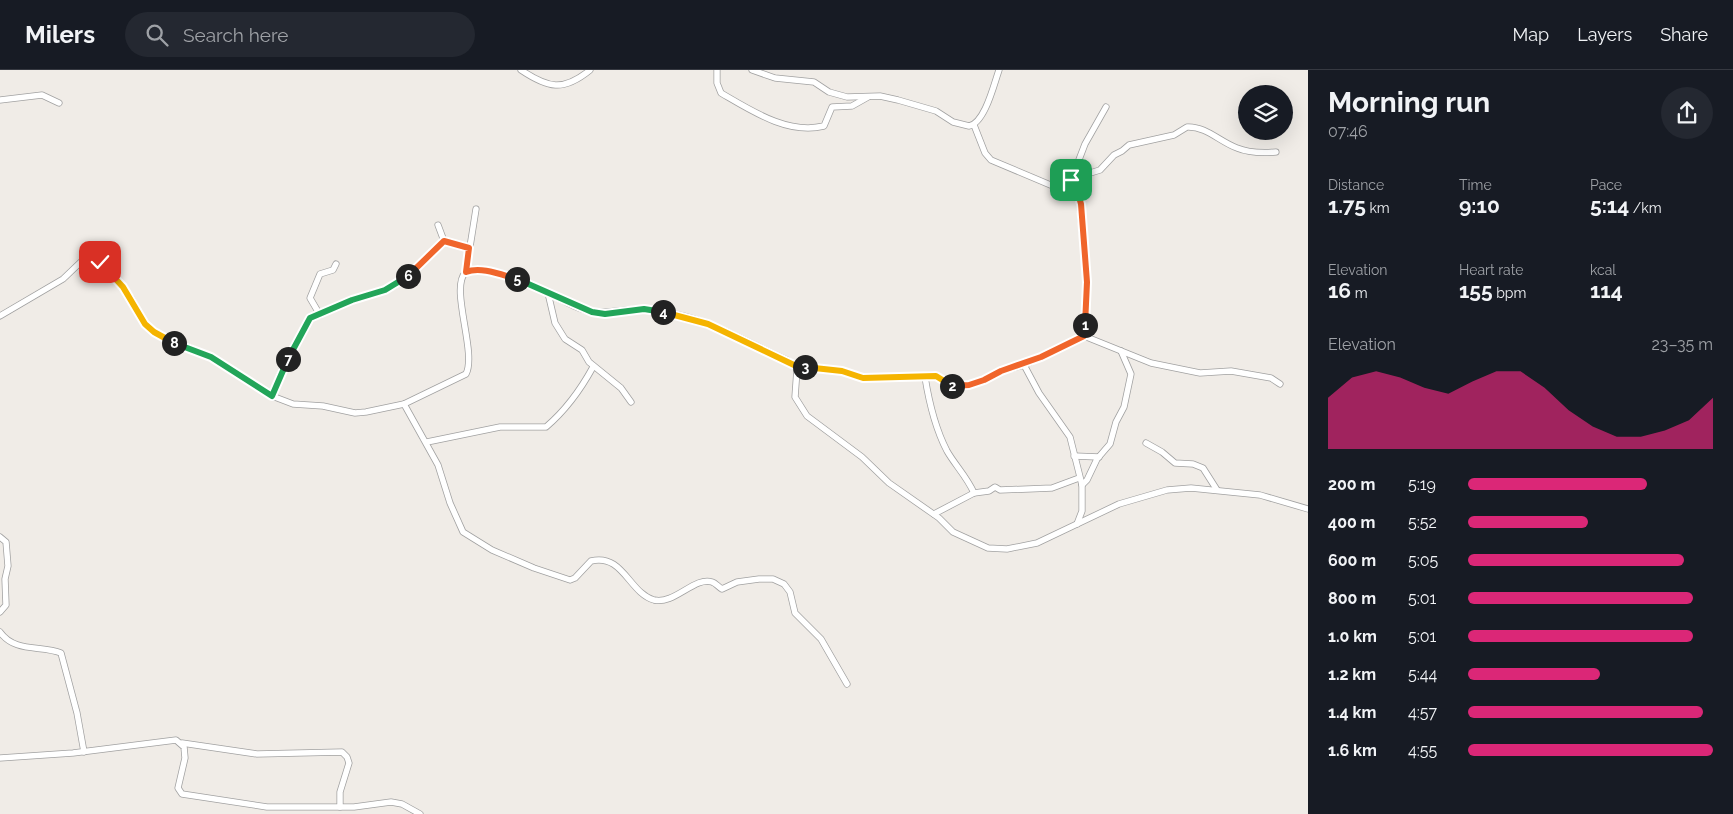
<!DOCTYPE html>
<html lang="en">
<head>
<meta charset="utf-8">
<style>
  :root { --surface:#171b24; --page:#242831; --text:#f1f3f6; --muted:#9ea1a6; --line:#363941; --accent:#db2777 }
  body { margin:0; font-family:Raleway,sans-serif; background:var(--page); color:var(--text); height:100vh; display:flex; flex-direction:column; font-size:19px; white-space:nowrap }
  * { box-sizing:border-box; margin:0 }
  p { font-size:16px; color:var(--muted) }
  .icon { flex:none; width:28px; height:28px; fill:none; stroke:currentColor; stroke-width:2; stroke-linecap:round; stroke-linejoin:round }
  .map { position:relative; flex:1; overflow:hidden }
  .details { display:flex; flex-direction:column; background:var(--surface); width:425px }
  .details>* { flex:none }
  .tools { position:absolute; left:1238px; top:15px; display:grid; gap:10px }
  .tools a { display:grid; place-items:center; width:55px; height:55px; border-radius:50%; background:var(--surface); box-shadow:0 5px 20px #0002; font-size:25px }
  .pin { position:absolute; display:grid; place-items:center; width:42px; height:42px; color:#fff; margin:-21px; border-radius:10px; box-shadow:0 2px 8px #0006 }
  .km { position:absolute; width:25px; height:25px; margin:-12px; border-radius:50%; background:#222; color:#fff; font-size:14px; line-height:25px; text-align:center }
  .round { display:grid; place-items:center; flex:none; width:52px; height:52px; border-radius:26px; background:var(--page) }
  .headline { display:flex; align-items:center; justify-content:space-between; height:85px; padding:0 20px }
  h1 { font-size:28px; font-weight:700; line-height:38px }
  .metrics { display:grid; grid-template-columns:repeat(3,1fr); gap:8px; height:85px; padding:5px 20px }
  .metrics div { display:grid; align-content:center }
  .metrics b { font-size:21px; font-weight:700 }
  .metrics small { font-size:14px; font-weight:400 }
  .metrics p { font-size:14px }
  .chart { height:140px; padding:10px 20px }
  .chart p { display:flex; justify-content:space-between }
  .chart svg { width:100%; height:90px; margin-top:5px; fill:var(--accent); opacity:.7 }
  ul { padding:0 20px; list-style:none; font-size:16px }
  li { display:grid; grid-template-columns:80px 60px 1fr; align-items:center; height:38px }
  li i { height:12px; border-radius:6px; background:var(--accent) }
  header { display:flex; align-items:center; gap:30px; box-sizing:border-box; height:70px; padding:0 25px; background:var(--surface); border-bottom:1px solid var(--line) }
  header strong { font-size:24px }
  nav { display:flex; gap:28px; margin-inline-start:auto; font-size:18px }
  .search { width:350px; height:45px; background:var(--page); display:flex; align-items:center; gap:12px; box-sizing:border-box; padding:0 18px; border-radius:28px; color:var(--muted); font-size:19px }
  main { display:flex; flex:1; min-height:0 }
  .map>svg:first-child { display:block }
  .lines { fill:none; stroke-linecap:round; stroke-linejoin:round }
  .street-casing { stroke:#a1a1a1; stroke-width:7 }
  .street { stroke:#fff; stroke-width:5.5 }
  .split-1-casing { stroke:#fff; stroke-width:10 }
  .split-2-casing { stroke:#fff; stroke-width:10 }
  .split-3-casing { stroke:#fff; stroke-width:10 }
  .split-4-casing { stroke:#fff; stroke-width:10 }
  .split-5-casing { stroke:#fff; stroke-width:10 }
  .split-6-casing { stroke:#fff; stroke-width:10 }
  .split-7-casing { stroke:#fff; stroke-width:10 }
  .split-8-casing { stroke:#fff; stroke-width:10 }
  .split-9-casing { stroke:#fff; stroke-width:10 }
  .split-1 { stroke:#f0652b; stroke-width:6 }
  .split-2 { stroke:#f0652b; stroke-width:6 }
  .split-3 { stroke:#f5b400; stroke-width:6 }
  .split-4 { stroke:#f5b400; stroke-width:6 }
  .split-5 { stroke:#22a559; stroke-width:6 }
  .split-6 { stroke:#f0652b; stroke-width:6 }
  .split-7 { stroke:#22a559; stroke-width:6 }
  .split-8 { stroke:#22a559; stroke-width:6 }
  .split-9 { stroke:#f5b400; stroke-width:6 }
</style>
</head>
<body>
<header>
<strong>Milers</strong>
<div class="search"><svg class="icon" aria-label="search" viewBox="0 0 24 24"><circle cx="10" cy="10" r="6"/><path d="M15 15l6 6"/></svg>Search here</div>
<nav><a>Map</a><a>Layers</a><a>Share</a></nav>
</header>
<main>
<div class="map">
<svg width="1308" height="744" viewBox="0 0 1308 744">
  <rect width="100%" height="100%" fill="#f0ece7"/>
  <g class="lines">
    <g class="street-casing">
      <g id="street">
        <path d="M521,0C548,18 563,22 590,0"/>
        <path d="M717,0V13L721,23C752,41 788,65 824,56L832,37L852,36L868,27"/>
        <path d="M752,0L775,8L814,12L829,22L847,27L880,26L898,30L936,41L953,52L969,56C985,53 994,14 999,0"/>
        <path d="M0,30L42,25L59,33"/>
        <path d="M974,55L985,83L991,90L1079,127L1087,212L1084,266"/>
        <path d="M1074,103L1087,104L1100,100L1114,85L1122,81L1129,75L1174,65L1187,57C1206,56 1220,72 1237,78C1249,83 1263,83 1276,82"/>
        <path d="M1067,121L1085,74L1106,37"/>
        <path d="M438,155L444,171L469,178"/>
        <path d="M466,202L476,139"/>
        <path d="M548,223L555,253L565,269L582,280L589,292L621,318L631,332"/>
        <path d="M320,245L310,228L320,204L333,200L336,194"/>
        <path d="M0,246L63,209L85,188L92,186L115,207L131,228L145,254L154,262L211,287L272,326L293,334L323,336L355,343L366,342L404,334L466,304C477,283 450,219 465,203C481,186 557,228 574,236C601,248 615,239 641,239C652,239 664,242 675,244C714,252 750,274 787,290L797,299L795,327L807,346L862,387L889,413L939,448L953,462L988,478L1007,479L1037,473L1119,434L1167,420L1191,418L1260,425L1308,439"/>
        <path d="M794,295L842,301L863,308L936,305L949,316L969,315L989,308L1001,301L1024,295L1084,266L1151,293L1200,303L1231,301L1271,308L1280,314"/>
        <path d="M1024,295L1039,323L1070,367L1082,415V441L1077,454"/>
        <path d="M925,307C929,332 935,358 947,381C955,395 967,407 974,423"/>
        <path d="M272,326L284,294L310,248L352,230L394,216L417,198L444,171"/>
        <path d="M404,334L438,395L450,433L463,462L492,480L534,498L570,510L575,508L591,491C623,483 629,523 654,530C674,535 695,506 712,512C716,513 718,517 722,519L737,512L759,509H773L784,514L790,522L795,543L821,569L847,614"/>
        <path d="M427,372L500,357H546C566,340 581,319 593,297"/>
        <path d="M1146,373L1162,382L1175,393L1193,394L1203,398L1217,420"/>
        <path d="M1074,386L1099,387"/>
        <path d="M1082,415L1087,410L1097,389L1110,374L1116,352L1124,337L1131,304L1121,281"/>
        <path d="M934,444L974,423L989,421L995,417L1000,420L1052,418L1079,408"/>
        <path d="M0,467L6,472L8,496L5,509L6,535L0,542"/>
        <path d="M0,562C15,583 41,575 61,583L77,643L84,682"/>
        <path d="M182,673L257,684L342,682L347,687L349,693L340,722V737"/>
        <path d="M0,688L73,683L176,670L184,677L185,688L178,718L182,724L267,737H354L391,732L402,734L420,744"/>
      </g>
    </g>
    <use href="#street" class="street"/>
  </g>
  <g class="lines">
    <g class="split-1-casing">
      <path id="split-1" d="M1071,110L1067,121L1079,127L1081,134L1087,212L1085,255"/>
    </g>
    <g class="split-2-casing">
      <path id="split-2" d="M952,316L969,315L984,310L1001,301L1041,287L1084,266L1085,255"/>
    </g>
    <g class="split-3-casing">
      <path id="split-3" d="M805,297L842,301L863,308L936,306L952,316"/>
    </g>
    <g class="split-4-casing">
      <path id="split-4" d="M663,242L708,254L794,295L805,297"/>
    </g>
    <g class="split-5-casing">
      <path id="split-5" d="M517,209L592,242L605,244L644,239L663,242"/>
    </g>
    <g class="split-6-casing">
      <path id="split-6" d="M408,206L444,171L469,178L466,202C481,196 502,205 517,209"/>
    </g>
    <g class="split-7-casing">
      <path id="split-7" d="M288,289L310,248L352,230L385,220L408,206"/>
    </g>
    <g class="split-8-casing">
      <path id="split-8" d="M174,273L211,287L272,326L288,289"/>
    </g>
    <g class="split-9-casing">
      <path id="split-9" d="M100,192L123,217L145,254L154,262L174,273"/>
    </g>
    <use href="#split-1" class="split-1"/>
    <use href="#split-2" class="split-2"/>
    <use href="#split-3" class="split-3"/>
    <use href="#split-4" class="split-4"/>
    <use href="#split-5" class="split-5"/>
    <use href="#split-6" class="split-6"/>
    <use href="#split-7" class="split-7"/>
    <use href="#split-8" class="split-8"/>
    <use href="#split-9" class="split-9"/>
  </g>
</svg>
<div class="tools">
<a><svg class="icon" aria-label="layers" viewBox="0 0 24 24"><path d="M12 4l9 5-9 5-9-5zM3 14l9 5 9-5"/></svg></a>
</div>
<div class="pin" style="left:1071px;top:110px;background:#1e9e55"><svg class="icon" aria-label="arrive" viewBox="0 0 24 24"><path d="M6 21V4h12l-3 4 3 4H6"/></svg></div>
<div class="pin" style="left:100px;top:192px;background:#d93025"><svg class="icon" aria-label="check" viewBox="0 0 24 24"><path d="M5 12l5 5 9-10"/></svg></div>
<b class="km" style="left:1085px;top:255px">1</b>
<b class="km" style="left:952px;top:316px">2</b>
<b class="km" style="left:805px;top:297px">3</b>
<b class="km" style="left:663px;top:242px">4</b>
<b class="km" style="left:517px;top:209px">5</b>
<b class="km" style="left:408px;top:206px">6</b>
<b class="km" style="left:288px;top:289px">7</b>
<b class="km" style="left:174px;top:273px">8</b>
</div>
<section class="details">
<div class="headline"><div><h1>Morning run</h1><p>07:46</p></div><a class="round"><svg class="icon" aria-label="share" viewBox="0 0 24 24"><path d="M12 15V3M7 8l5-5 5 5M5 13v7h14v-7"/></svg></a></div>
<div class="metrics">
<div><p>Distance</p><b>1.75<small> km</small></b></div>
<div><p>Time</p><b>9:10</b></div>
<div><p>Pace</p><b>5:14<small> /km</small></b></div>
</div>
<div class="metrics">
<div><p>Elevation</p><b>16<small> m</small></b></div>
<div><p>Heart rate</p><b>155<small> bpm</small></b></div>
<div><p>kcal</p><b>114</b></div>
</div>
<div class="chart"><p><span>Elevation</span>23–35 m</p>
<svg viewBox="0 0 160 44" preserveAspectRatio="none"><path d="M0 44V19L10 9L20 6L30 9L40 14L50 17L60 11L70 6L80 6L90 14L100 25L110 33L120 38L130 38L140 35L150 30L160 19V44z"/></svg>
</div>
<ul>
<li><b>200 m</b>5:19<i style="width:73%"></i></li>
<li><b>400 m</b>5:52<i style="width:49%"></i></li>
<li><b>600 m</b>5:05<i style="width:88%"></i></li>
<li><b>800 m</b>5:01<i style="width:92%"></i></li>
<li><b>1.0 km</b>5:01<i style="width:92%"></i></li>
<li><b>1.2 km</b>5:44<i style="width:54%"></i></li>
<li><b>1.4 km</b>4:57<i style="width:96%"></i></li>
<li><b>1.6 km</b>4:55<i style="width:100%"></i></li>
</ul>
</section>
</main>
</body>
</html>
